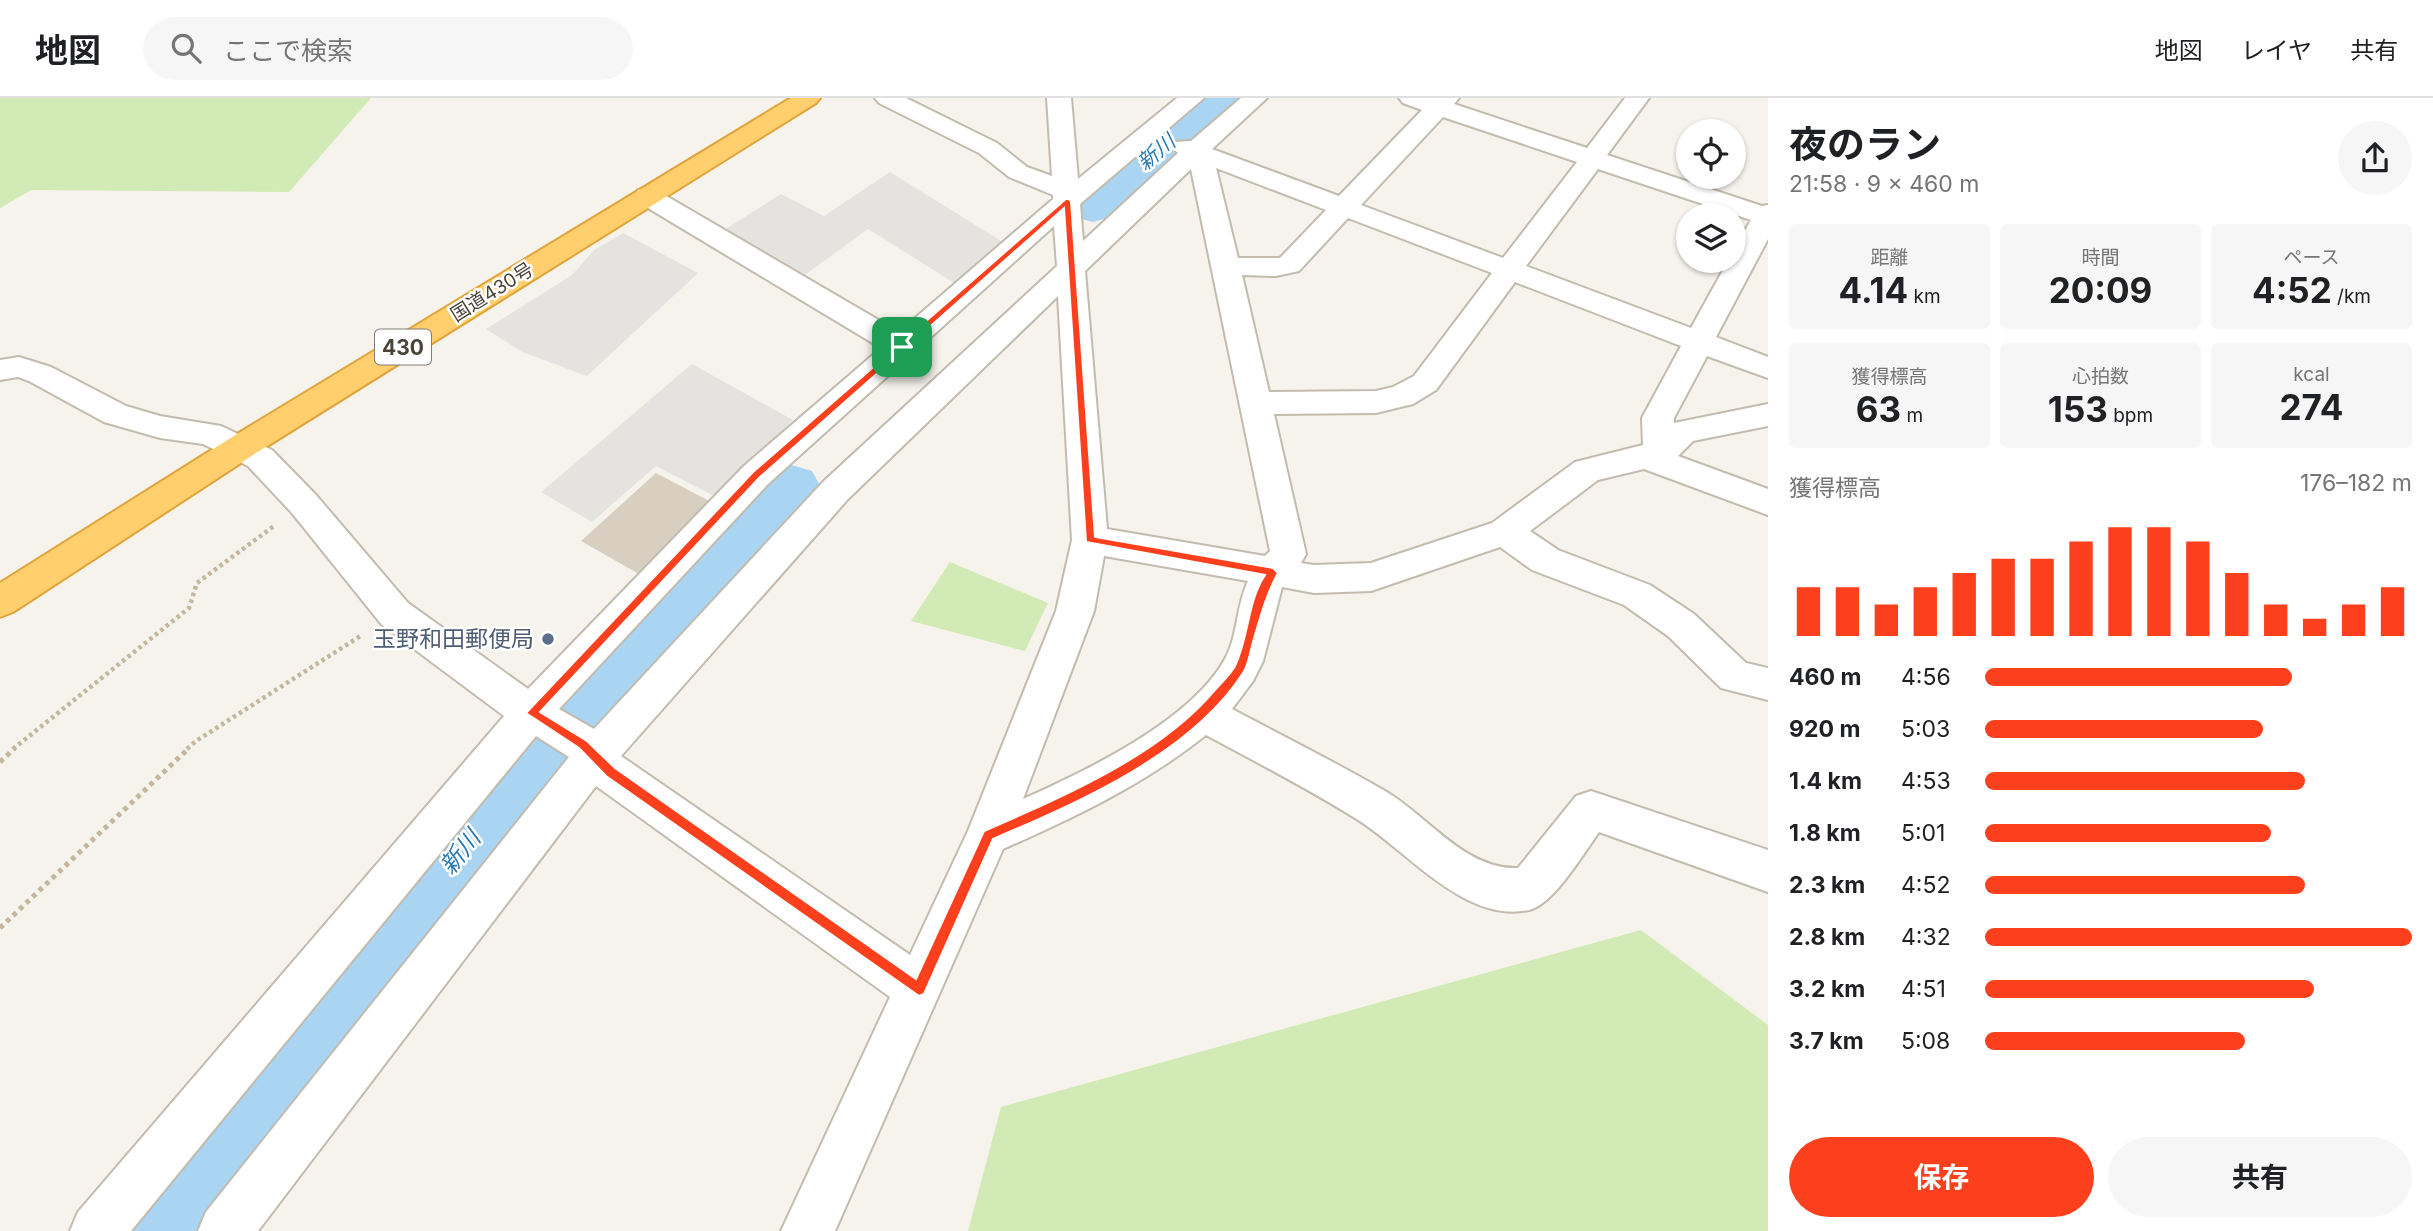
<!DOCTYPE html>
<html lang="ja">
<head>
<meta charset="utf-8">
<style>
  :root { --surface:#fff; --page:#f6f6f6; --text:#202124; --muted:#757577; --line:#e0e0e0; --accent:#fc3f1d }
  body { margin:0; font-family:Inter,"Noto Sans JP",sans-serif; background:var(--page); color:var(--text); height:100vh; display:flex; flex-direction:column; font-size:26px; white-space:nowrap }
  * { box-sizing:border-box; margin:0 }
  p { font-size:23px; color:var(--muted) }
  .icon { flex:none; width:38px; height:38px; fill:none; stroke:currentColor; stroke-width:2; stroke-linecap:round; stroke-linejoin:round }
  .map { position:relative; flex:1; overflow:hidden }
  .drawer { display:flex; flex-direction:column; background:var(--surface); width:665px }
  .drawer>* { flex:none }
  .tools { position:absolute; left:1676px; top:21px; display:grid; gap:14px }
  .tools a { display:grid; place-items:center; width:70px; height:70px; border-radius:50%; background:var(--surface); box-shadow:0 2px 5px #0004; font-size:35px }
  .pin { position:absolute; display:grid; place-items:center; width:60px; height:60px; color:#fff; margin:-30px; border-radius:14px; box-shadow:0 4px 10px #0006 }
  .round { display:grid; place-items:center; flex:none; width:74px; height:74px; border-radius:37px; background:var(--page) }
  .summary { display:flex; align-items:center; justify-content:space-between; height:119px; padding:0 21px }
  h1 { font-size:38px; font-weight:700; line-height:52px }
  .figures { display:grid; grid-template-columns:repeat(3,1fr); gap:10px; height:119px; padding:7px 21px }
  .figures div { display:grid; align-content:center; border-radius:7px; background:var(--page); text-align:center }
  .figures b { font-size:35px; font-weight:700 }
  .figures small { font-size:19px; font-weight:400 }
  .figures p { font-size:19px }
  .chart { height:196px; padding:14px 21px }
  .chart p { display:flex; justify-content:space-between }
  .chart svg { width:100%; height:126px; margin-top:7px; stroke:var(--accent); stroke-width:6 }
  .action { display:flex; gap:14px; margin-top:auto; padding:14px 21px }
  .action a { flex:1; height:80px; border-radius:42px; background:var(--accent); color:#fff; font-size:28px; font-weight:700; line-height:80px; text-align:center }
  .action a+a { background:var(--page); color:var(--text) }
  ul { padding:0 21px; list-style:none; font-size:23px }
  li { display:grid; grid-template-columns:112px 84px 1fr; align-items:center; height:52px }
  li i { height:18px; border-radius:9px; background:var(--accent) }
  header { display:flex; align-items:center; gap:42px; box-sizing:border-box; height:98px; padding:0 35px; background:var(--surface); border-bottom:2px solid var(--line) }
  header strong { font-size:33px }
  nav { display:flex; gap:38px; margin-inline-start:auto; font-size:24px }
  .search { width:490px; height:63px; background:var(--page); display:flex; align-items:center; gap:18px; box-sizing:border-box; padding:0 24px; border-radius:38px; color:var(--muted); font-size:26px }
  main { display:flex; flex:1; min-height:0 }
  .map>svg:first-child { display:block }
  .green { fill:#d2eab5 }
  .parking { fill:#e5e3e0 }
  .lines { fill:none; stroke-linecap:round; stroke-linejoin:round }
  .river { fill:#a9d4f2; fill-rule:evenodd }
  .building { fill:#d8cfc1 }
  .minor-casing { stroke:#c2bbae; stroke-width:4 }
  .highway-casing { stroke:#e0a43c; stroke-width:4 }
  .path-far1 { stroke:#c4b79f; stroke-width:4.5; stroke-dasharray:3.5 3.5; stroke-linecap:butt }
  .path { stroke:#c4b79f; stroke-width:5; stroke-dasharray:4.5 4.5; stroke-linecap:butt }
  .minor { fill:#fff; fill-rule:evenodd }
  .highway { fill:#ffcf6e; fill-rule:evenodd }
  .route { fill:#fc3f1d; stroke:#fff; stroke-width:2; fill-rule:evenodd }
  .service-dot { fill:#5c6f8a; stroke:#fff; stroke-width:2.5 }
  .labels { text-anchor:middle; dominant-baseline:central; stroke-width:5; stroke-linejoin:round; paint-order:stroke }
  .far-street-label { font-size:19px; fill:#4b4439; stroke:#fff }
  .far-water-label { font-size:21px; font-style:italic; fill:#2e7ab2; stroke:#fff }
  .shield { fill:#fff; stroke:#817c74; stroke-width:2 }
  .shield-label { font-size:21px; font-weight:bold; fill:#4b4439 }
  .service-label { font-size:23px; fill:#4e5e75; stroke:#fff; text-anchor:end }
  .water-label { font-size:24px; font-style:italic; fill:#2e7ab2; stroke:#fff }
</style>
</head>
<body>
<header>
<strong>地図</strong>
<div class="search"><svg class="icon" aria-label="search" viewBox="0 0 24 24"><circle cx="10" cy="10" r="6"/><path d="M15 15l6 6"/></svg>ここで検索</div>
<nav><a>地図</a><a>レイヤ</a><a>共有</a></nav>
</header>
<main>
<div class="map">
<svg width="1768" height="1133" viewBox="0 0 1768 1133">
  <rect width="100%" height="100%" fill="#f6f3ec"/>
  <g class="green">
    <path d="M0,0H371L289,94L31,92L0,110Z"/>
    <path d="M950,464L1048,505L1025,553L911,523Z"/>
    <path d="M1641,832L1768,927V1133H968L1001,1009Z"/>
  </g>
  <g class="parking">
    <path d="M890,74L1006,146L959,188L868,131L802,179L721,134L781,96L824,118Z"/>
    <path d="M623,135L698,175L587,278L522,254L486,231L572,177L594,152Z"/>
    <path d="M692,266L793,322L714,398L656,368L592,424L541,394Z"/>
  </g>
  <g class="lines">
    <g class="river">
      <path d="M1191,0H1244L1237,10L1112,119L1093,124L1074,119L1066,108L1074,97Z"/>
      <path d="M788,366L812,373L822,391L812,409L570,680L217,1133H97L112,1095L512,630L764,373Z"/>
    </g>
  </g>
  <path class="building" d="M656,375L713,405L639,476L581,443Z"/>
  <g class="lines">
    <g class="minor-casing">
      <path id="minor" d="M875,0H906L997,45L1027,69L1052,78L1047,0H1071L1078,81L1177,0H1204L1080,106L1083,143L1178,55L1171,49L1175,44L1191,43L1241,0H1267L1212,51L1339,98L1422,12L1403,5L1399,0H1459L1454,6L1587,50L1625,0H1649L1607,57L1762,108L1768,107V141L1716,239L1768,259V280L1707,258L1674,320V325L1768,306V328L1693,343L1678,358L1768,391V417L1644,371L1598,382L1530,433L1558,452L1650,487L1694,516L1746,565L1768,570V602L1721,590L1668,538L1624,507L1532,472L1500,449L1371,493L1314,495L1282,489L1263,563L1253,583L1232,611C1283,638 1335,664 1385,693C1428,718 1465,772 1518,770L1576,698L1591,693L1768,752V794L1599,734C1584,755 1553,807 1529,812C1464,826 1405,750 1355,720C1307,690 1256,664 1206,637C1145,686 1075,719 1003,751L835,1133H781L890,899L596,688L258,1133H198L206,1114L569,659L536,638L131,1133H70L78,1114L504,618L382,527L292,415L248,368L203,346L160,340L104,324L29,283L18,279L0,282V262L19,259L51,269L126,308L160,318L221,328L272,352L316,397L408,505L528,591L744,368L881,250L638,104L634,98L638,92L647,90L656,92L899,234L1053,101V97L1009,79L979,55L879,5ZM1443,19L1577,64L1503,160L1361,107ZM1216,70L1326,112L1280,160H1238ZM1191,71L1270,453L1265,458L1107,431L1085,173ZM1598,71L1751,122L1734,152V163H1728L1691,230L1526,168ZM1348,120L1492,175L1414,278L1393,289L1376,293L1269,294L1242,177L1276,178L1299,173ZM1054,128L1057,168L824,383L594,631L559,611L768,386ZM1515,184L1681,248L1642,320L1643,347L1575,364L1492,425L1371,465L1314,467L1301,465L1306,456L1274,316L1376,315L1413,306L1436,292ZM1058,198L1072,442L1056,513L968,733L910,857L621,658L848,401ZM1104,458L1248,483C1236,508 1238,538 1225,561C1191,623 1086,673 1023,701L1094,513Z"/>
    </g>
    <g class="highway-casing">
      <path id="highway" d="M791,0H820L816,5L253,357L13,514L0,519V485L229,341Z"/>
    </g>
    <g class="path-far1">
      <path d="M13,651L189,510L197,485L274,428"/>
      <path d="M187,651L196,643L362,537"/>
    </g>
    <g class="path">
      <path d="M0,664L15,650"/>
      <path d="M0,830L189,650"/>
    </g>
    <use href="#minor" class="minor"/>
    <use href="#highway" class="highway"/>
  </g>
  <path class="route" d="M1067,100L1071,103L1095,439L1273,470L1278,475C1266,497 1260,520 1253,544C1250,554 1249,566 1243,575C1191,656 1079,704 993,741L924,896L919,898L606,678L579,650L526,615L753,374ZM1064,110L1086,444L1265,477C1247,504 1249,539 1235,568C1230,577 1221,585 1214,593C1159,658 1062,699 984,733L916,881L615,670L587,643L540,614L760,379Z"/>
  <circle class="service-dot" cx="548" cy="541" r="7"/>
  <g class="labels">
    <g class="far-street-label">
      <text transform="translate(492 194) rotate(-32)">国道430号</text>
    </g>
    <g class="far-water-label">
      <text transform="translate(1156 54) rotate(-40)">新川</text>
    </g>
    <rect class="shield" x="375" y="231.5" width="56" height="35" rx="5"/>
    <g class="shield-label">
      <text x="403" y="249">430</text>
    </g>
    <g class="service-label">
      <text x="534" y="541">玉野和田郵便局</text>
    </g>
    <g class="water-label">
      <text transform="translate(460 754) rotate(-51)">新川</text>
    </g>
  </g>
</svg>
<div class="tools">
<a><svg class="icon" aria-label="locate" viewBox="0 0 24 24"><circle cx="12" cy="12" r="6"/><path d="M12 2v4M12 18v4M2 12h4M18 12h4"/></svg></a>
<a><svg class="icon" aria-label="layers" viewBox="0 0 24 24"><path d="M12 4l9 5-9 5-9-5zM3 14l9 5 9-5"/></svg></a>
</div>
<div class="pin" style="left:902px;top:249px;background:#1e9e55"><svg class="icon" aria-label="arrive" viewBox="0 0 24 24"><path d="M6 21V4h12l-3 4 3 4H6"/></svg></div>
</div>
<section class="drawer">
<div class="summary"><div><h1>夜のラン</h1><p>21:58 · 9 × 460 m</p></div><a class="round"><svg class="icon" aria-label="share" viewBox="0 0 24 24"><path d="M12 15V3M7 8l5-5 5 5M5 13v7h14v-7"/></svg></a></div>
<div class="figures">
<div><p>距離</p><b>4.14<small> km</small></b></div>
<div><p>時間</p><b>20:09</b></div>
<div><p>ペース</p><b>4:52<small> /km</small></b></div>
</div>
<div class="figures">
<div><p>獲得標高</p><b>63<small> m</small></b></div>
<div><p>心拍数</p><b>153<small> bpm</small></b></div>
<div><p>kcal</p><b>274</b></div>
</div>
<div class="chart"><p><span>獲得標高</span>176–182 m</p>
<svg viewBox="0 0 160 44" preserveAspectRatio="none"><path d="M5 44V27M15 44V27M25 44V33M35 44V27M45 44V22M55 44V17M65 44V17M75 44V11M85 44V6M95 44V6M105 44V11M115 44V22M125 44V33M135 44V38M145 44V33M155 44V27"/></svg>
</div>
<ul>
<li><b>460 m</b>4:56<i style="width:72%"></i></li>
<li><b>920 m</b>5:03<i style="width:65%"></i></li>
<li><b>1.4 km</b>4:53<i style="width:75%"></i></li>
<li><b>1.8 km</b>5:01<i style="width:67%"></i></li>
<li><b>2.3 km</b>4:52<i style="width:75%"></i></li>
<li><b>2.8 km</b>4:32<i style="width:100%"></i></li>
<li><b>3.2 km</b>4:51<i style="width:77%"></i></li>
<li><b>3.7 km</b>5:08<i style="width:61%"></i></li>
</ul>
<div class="action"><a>保存</a><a>共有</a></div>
</section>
</main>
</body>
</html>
